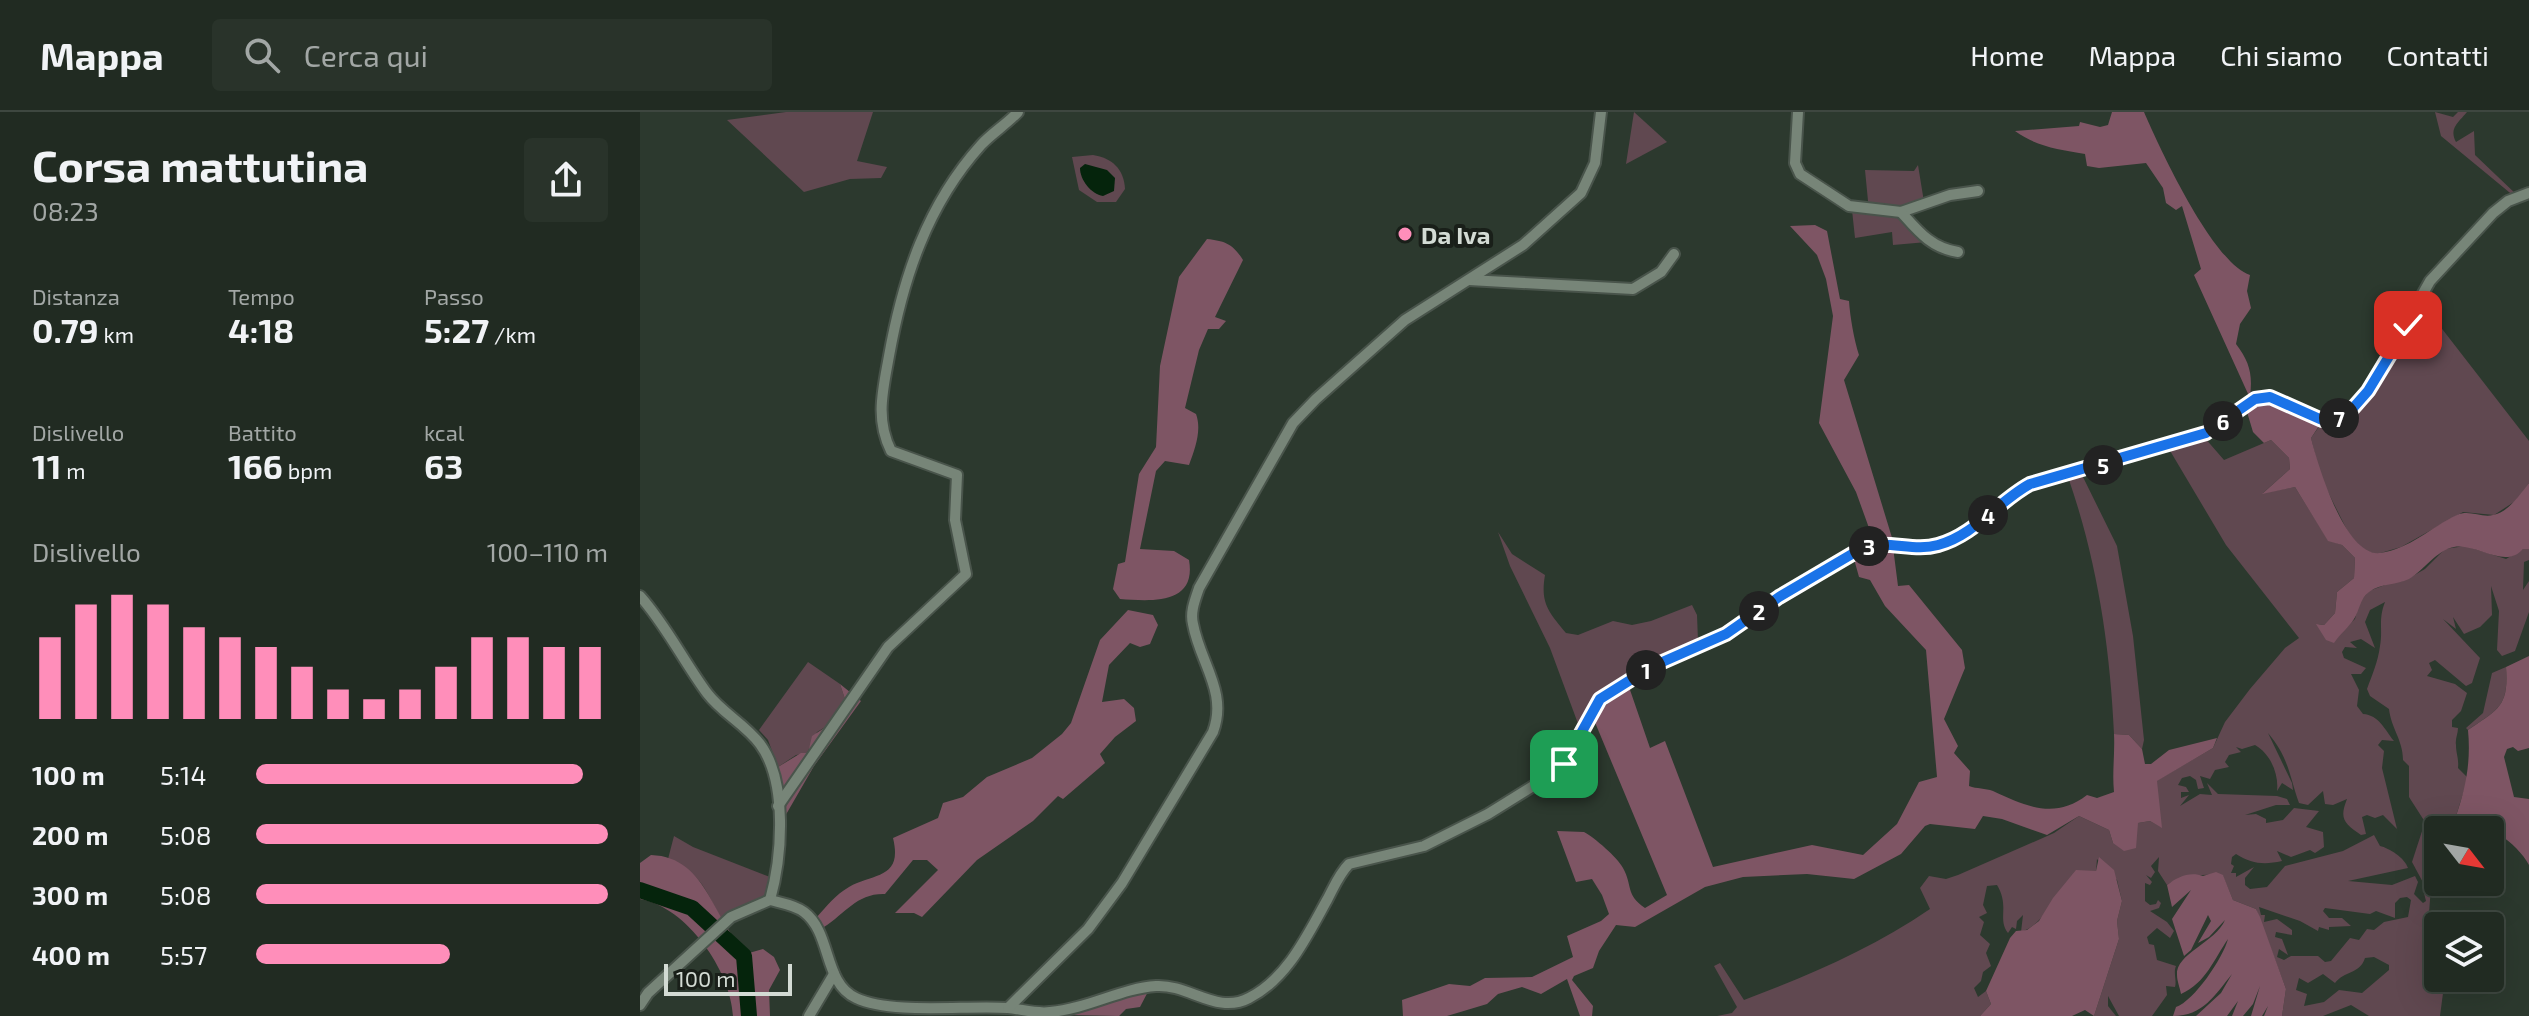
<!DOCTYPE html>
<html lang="it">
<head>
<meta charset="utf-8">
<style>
  :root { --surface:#212b22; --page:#29332a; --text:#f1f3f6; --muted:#a2a7a5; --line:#3e4740; --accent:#ff8eba }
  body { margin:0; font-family:"Exo 2",sans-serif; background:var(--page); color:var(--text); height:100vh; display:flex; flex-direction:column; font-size:30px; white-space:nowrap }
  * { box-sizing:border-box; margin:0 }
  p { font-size:26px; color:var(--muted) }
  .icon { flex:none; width:44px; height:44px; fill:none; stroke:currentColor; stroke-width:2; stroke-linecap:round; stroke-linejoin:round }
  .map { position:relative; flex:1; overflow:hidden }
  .details { display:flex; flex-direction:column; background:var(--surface); width:640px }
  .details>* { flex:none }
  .needle { width:52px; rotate:121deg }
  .fabs { position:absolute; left:1784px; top:704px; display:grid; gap:16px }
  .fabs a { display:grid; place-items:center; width:80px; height:80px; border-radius:8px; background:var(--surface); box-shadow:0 8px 32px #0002,0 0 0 2px var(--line); font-size:40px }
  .scale { position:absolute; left:24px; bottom:20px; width:128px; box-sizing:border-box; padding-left:8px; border:4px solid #d3dbd4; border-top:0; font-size:22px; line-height:28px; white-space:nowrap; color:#d3dbd4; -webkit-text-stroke:6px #191f19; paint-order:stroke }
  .pin { position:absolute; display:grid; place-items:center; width:68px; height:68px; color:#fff; margin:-34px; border-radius:16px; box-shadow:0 4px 12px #0006 }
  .km { position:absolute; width:40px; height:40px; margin:-20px; border-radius:50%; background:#222; color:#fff; font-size:22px; line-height:40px; text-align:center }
  .round { display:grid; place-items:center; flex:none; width:84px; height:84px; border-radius:8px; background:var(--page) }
  .head { display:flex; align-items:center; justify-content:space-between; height:136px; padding:0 32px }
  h1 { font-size:44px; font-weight:700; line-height:60px }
  .metrics { display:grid; grid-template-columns:repeat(3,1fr); gap:12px; height:136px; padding:8px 32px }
  .metrics div { display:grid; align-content:center }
  .metrics b { font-size:34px; font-weight:700 }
  .metrics small { font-size:22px; font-weight:400 }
  .metrics p { font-size:22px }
  .chart { height:224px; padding:16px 32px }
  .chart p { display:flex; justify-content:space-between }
  .chart svg { width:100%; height:144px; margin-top:8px; stroke:var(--accent); stroke-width:6 }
  ul { padding:0 32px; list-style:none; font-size:26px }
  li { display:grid; grid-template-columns:128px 96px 1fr; align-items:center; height:60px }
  li i { height:20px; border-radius:10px; background:var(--accent) }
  header { display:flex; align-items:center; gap:48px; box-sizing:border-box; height:112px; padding:0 40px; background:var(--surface); border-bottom:2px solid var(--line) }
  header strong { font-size:38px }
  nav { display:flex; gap:44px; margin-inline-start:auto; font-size:28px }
  .search { width:560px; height:72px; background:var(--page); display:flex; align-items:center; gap:20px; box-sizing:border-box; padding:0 28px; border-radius:8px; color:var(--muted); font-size:30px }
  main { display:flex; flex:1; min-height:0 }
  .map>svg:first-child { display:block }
  .green { fill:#604850; fill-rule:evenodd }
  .forest { fill:#7e5564 }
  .water { fill:#05240c }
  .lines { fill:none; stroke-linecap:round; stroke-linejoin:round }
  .river { stroke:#05240c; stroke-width:16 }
  .minor-casing { stroke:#49544b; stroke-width:14 }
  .minor { stroke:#778578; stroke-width:10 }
  .route-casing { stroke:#fff; stroke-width:16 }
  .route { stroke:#1a73e8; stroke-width:10 }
  .poi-dot { fill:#ff8eba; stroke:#191f19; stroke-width:3 }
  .labels { text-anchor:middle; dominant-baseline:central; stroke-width:8; stroke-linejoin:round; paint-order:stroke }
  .poi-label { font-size:24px; font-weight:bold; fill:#d3dbd4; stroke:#191f19; text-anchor:start }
</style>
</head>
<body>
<header>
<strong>Mappa</strong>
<div class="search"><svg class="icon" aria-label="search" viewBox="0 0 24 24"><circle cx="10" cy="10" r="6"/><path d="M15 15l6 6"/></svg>Cerca qui</div>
<nav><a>Home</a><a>Mappa</a><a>Chi siamo</a><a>Contatti</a></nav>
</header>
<main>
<section class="details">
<div class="head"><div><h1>Corsa mattutina</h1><p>08:23</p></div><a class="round"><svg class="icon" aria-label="share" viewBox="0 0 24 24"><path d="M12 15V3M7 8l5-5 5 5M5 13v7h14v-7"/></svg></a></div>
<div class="metrics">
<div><p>Distanza</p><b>0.79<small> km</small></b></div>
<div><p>Tempo</p><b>4:18</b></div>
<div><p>Passo</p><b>5:27<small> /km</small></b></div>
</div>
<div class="metrics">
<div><p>Dislivello</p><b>11<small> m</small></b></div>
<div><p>Battito</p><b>166<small> bpm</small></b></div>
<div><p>kcal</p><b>63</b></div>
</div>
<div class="chart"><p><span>Dislivello</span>100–110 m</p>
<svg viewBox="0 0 160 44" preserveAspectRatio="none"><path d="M5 44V19M15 44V9M25 44V6M35 44V9M45 44V16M55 44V19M65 44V22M75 44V28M85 44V35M95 44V38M105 44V35M115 44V28M125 44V19M135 44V19M145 44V22M155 44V22"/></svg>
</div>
<ul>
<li><b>100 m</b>5:14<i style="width:93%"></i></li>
<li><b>200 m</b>5:08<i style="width:100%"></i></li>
<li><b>300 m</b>5:08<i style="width:100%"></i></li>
<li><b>400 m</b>5:57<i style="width:55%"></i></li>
</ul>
</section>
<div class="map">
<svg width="1889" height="904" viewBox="0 0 1889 904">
  <rect width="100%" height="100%" fill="#2c392e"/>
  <g class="green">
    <path d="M146,0H233L217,49L247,55L241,66L210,67L164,80L87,8Z"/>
    <path d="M994,0L1027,30L986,52Z"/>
    <path d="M1795,0L1813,5L1818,0H1827C1818,11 1809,16 1816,30L1834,19L1835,43L1878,84L1875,85L1801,24Z"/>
    <path d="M453,43C472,46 484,57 485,77L476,90H457L439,78L432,45Z"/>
    <path d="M1278,53L1284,90L1269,95L1270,119L1277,120L1287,130L1253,133L1252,120L1215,126L1212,98L1229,99L1225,58L1274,59Z"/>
    <path d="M1782,191L1889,329V371L1877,388L1854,403L1823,400L1761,435L1737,442L1723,438L1709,422L1681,366L1671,326L1681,312C1694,311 1706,310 1717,301C1743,280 1768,222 1782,191Z"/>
    <path d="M1564,325L1584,348L1631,328L1649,346L1650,357L1623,381L1655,375L1688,428L1702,433L1715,446L1714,466L1697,480L1695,501L1684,513L1677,512L1699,522L1715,507L1719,491L1729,479L1753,470L1764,469L1785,457L1805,437L1825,434L1866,447L1883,437H1889V448L1884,450L1883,478L1889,469V500L1875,539L1862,544L1857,538L1859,499L1851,474L1852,503L1840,515L1824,522L1813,505L1816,517L1803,507L1840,546L1832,571L1826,574L1795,548L1789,551L1792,558L1787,564L1815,572L1827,581L1821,599L1812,608V615L1818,616C1818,622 1815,627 1816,633C1816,642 1819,646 1818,656L1828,666L1815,707L1792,711L1784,735L1791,775L1789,801L1798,825V866H1805L1800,904H1729L1711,893L1683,904H1642L1646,877L1616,797L1593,788L1583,764C1567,761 1540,763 1527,773L1518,759L1519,745L1511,754L1515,760L1511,766L1506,763L1512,770L1510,773L1505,771V789L1510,793L1516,792L1518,788L1521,791L1519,796L1510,799L1527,810L1534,819L1530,826L1517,816L1507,825L1509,832L1514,833L1517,848L1536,854C1533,861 1537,868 1535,875L1526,874L1527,883L1512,904H1479L1468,884V894L1476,904H1454L1479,827L1477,809L1482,789L1477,768L1457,747L1456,759C1418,759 1413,810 1381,820L1383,803L1377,809L1376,817L1372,815L1368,821C1357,806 1370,795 1357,773L1347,774L1343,793L1347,801L1339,805L1344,810L1340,823L1350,832L1346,841L1351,854L1343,860L1341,869L1334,876L1338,885L1346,879L1351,892L1340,904H1077L1092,901L1097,895L1074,854L1080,851L1104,888C1168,864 1233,836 1290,797L1280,776L1289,764L1306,767L1318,763L1414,721L1439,704L1469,718L1473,731L1498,711L1510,709L1521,715L1516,669L1573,636L1585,610L1610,577L1645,536L1659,526L1586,433L1529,337ZM1745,490C1738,508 1743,517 1740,534C1738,550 1732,563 1727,577L1730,584L1749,597C1751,616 1763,628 1763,648L1769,654V685L1785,710L1772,750L1786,776L1783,777L1786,789L1783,791L1774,782L1778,770L1775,764L1752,773L1708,769L1768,756C1765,746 1749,736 1740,734L1734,723L1703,739L1645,754L1627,775L1610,777L1605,773V766L1614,755L1596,765V761H1591L1594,754L1591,752L1592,745L1596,742C1612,752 1624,753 1642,749L1637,739L1651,745L1670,738L1675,741L1684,735L1683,720L1666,715L1679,699L1654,696L1643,708L1626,711V707L1616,702L1605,703L1636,693H1650L1647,687L1637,684L1578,682L1567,671L1572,683L1560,682L1540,694L1549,683L1541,686V680H1549L1546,675L1538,673L1542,666L1550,664L1556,668L1558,677L1564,676L1560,664L1570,667L1575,658L1589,655L1585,650L1589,643L1601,640L1596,635L1602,637L1615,633C1631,642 1639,663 1637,679L1642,671L1653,678L1652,671L1628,621C1649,646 1649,663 1659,691L1668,693L1683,679L1685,692L1693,693L1707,687C1699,707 1704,711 1721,723L1726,722L1722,705L1727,703L1735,706L1743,703L1757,717L1742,656L1744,639L1738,633L1742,628L1754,629C1745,618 1739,603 1723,602L1717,594L1719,578L1711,562H1721L1726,556L1704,546L1702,540L1705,535L1717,536L1710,530L1721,527L1735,536L1725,510L1730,498ZM1767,785L1771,788L1768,805L1744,810L1734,818L1727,817L1719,828L1710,826L1691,849L1685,850L1678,844H1651L1644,848L1637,845L1639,837L1648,843L1642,827L1635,825L1636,820L1652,823V818L1637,807L1624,810L1625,803H1621L1619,795L1660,809L1678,819L1679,815L1689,818V815L1711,814L1702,806H1689L1683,799L1685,796L1730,802L1736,799L1755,806V791L1760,786ZM1734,845L1749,853V858L1722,881L1699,878L1684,890L1664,894L1667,882L1656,878L1659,866L1668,871L1683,862L1695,871C1704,859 1720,862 1725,846Z"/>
    <path d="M1441,361L1477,434L1493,524L1504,628L1502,637L1489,623L1474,622C1470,534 1457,448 1428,365Z"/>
    <path d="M858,420L872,442L905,463C900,492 909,500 926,521L938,523L973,509L992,513L1011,509L1052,493L1057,503L1058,529L1004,555L960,580L940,617L910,536L870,454Z"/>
    <path d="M168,550L200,572L205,587L192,611L177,620L167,641L156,643L138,655L128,628L119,618Z"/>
    <path d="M1866,555C1869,595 1858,597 1828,618L1826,616L1843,601L1852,561Z"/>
    <path d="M34,724L53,735L130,765L126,785L83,809C64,778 65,764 28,747Z"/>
  </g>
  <g class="forest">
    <path d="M1472,0H1504C1520,37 1573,151 1610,163L1607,179L1611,196L1600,212L1596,232C1609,249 1613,262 1610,284C1646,272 1656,300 1687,302L1671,326C1678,353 1705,445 1740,441C1770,437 1791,415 1817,403C1829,397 1841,406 1853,403C1869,400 1880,382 1889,371V437H1883C1865,458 1837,431 1814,435C1797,438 1784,458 1769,467C1757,473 1741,471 1729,480C1719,488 1720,498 1714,507C1709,515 1700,522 1694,531L1686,528L1676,512L1684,513L1695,501L1697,480L1714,466L1715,446L1702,433L1688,429L1655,375L1622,382L1650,357L1649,346L1631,328L1624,331L1613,320L1604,290L1609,284L1554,163L1561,157L1542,94L1536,98L1526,91L1523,76L1506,51L1459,56L1447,54L1445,42C1418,37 1397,35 1375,19L1439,14L1440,10L1460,15L1468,13Z"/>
    <path d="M1175,113L1187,119L1200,187L1209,189C1210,204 1214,228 1219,243L1204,268L1253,429L1233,427L1216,380L1179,311L1193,204L1186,167L1177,143L1150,114Z"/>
    <path d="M567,127C585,129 593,132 603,148L575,205L586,209L579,217H568L559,238L545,296L556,302C562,318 555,337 549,353L525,349L516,359L500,437L534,439L549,448C557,494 509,489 480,487L473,477L478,452L485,450L499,362L516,335L520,254L539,165Z"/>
    <path d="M1253,435L1258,474L1269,473L1322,538L1325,556L1304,607L1318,634L1314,641L1330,659L1329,674C1337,677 1345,676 1353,679C1385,694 1415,708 1447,683L1457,686L1474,680C1472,660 1475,642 1474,622L1489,623L1502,637L1505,652H1511L1529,638L1577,626L1573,636L1517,669L1522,716L1510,709L1498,711L1496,736L1484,739L1473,731L1469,718L1439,704L1407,723L1362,707L1343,704L1335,717L1290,712L1285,714L1261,742L1214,767L1167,762L1103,765L1065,775L995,815L976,813L959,839L953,856L934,864L932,868L953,894L952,904H940L927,867L901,882L882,875L858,882L847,892L807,904H763L762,888L809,872L830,874L845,866L892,865L933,845L927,824L961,809L969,802L962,783L952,767L936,770L917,719L944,720C955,726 977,745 983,756C993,774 985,782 1005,796L1027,783L954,608L970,588L989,575L1010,636L1025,629L1073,755L1172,733L1223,743L1257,712L1279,670L1297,665L1286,538L1245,494L1230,468L1219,465L1214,447L1228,438Z"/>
    <path d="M488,498L513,503L518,513L510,532L500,535L490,531L469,553L462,590L484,587L494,596L496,609L475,625L460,642L465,651L423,687L418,684L393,709L337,748L282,805L274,801H255L298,758L287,748H273L245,782C217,781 206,801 184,815L176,806C187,794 195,783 209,775C234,761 263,767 253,726L298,706L303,691L323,685L347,665L392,646L422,622L431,611L460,528Z"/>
    <path d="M1889,544V636L1878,639L1873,635L1867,637L1864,645L1874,685L1889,687V753C1877,730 1841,706 1815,707C1826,676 1831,650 1828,618C1858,597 1869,595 1866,555Z"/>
    <path d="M200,572L221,589L174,654L144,706L138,655L161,641H168L172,624L192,611L205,587Z"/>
    <path d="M11,743C70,745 72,813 109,841L123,837L134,845L140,858L129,878L130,904H93C91,859 47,795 0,787V751Z"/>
    <path d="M1459,745L1474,758L1482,789L1477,809L1479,827L1454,904L1445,898L1432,904H1340L1351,892L1346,879L1370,826L1376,819L1387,818L1399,809L1413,786L1436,758L1456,759Z"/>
    <path d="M1576,760L1583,763L1593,788L1616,797L1620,805L1646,877L1642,904H1624L1628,894L1622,904H1611L1620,874L1613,892L1603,904H1592L1598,889L1587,904H1556L1581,881L1592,862C1575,883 1563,904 1533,904L1536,895C1554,889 1583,846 1588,827C1574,847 1566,871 1541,882C1540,876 1537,869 1537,863C1535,842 1576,830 1585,808L1569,825L1558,831L1571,809L1568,803L1551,838L1544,844L1532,807L1551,778L1532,795L1527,773C1537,765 1550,759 1563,764Z"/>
    <path d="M500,870H513L500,895L486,897L479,904L429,903V899Z"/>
  </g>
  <path class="water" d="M445,52L467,58L475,66L474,79L463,84C451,82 440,68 440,56Z"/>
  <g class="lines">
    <path class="river" d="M0,778L52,796L104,844L109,904"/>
    <g class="minor-casing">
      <g id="minor">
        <path d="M1158,0L1155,51L1160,62L1209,94L1261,100L1310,83L1338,79"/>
        <path d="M1261,100C1278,119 1291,136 1318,140"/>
        <path d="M829,168L993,177L1021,160L1034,142"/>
        <path d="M0,484C26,513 44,550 67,581C82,601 105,612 120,632C148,670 142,745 130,788"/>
        <path d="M138,694L248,535L326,462L315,408L317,363L251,339C235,307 243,278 249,244C263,166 287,93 341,33C352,21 367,12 378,0"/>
        <path d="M0,893L8,881L91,805L130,788C141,791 155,793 164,800C192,821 183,871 216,886C253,903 326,893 368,896C381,897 396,902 410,900C447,897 482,876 516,874C549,872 577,903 609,886C647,867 667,824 687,788C694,775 699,762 709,752L784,734L848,702L919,658L960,587L1011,555L1086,522L1139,485L1224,435C1249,428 1274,439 1298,433C1335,423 1357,389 1390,372L1566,321L1615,287L1630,285L1682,308L1706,304L1728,279L1790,169L1853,101L1868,89L1889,81"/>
        <path d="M368,896L448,817L482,771L573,620C588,580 560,551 553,512C550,500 555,488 559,476L653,311L676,287L765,208L883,133L941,81L955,51L961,0"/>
        <path d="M169,904L194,862"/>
      </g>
    </g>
    <use href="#minor" class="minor"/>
  </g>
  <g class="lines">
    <g class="route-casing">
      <path id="route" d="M924,652L960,587L1011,555L1086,522L1139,485L1224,435C1249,428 1274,440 1298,433C1335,423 1357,390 1390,372L1566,321L1615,287L1630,285L1682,308L1706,304L1728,279L1768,213"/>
    </g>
    <use href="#route" class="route"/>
  </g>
  <circle class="poi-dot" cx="765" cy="122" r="8"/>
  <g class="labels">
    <g class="poi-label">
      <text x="781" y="122">Da Iva</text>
    </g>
  </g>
</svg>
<div class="fabs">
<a><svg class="needle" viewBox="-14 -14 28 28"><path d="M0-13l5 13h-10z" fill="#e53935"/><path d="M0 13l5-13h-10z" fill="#a2a7a5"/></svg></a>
<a><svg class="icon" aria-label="layers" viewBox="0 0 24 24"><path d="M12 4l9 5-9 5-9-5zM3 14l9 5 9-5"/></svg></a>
</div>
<div class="scale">100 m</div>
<div class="pin" style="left:924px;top:652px;background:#1e9e55"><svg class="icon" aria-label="arrive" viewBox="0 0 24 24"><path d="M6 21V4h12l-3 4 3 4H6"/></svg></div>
<div class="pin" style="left:1768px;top:213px;background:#d93025"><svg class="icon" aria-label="check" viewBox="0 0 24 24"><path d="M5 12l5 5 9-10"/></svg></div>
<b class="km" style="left:1006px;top:558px">1</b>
<b class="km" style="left:1119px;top:499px">2</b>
<b class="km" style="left:1229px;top:434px">3</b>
<b class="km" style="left:1348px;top:403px">4</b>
<b class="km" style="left:1463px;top:353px">5</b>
<b class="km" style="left:1583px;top:309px">6</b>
<b class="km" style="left:1699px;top:306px">7</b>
</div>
</main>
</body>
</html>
